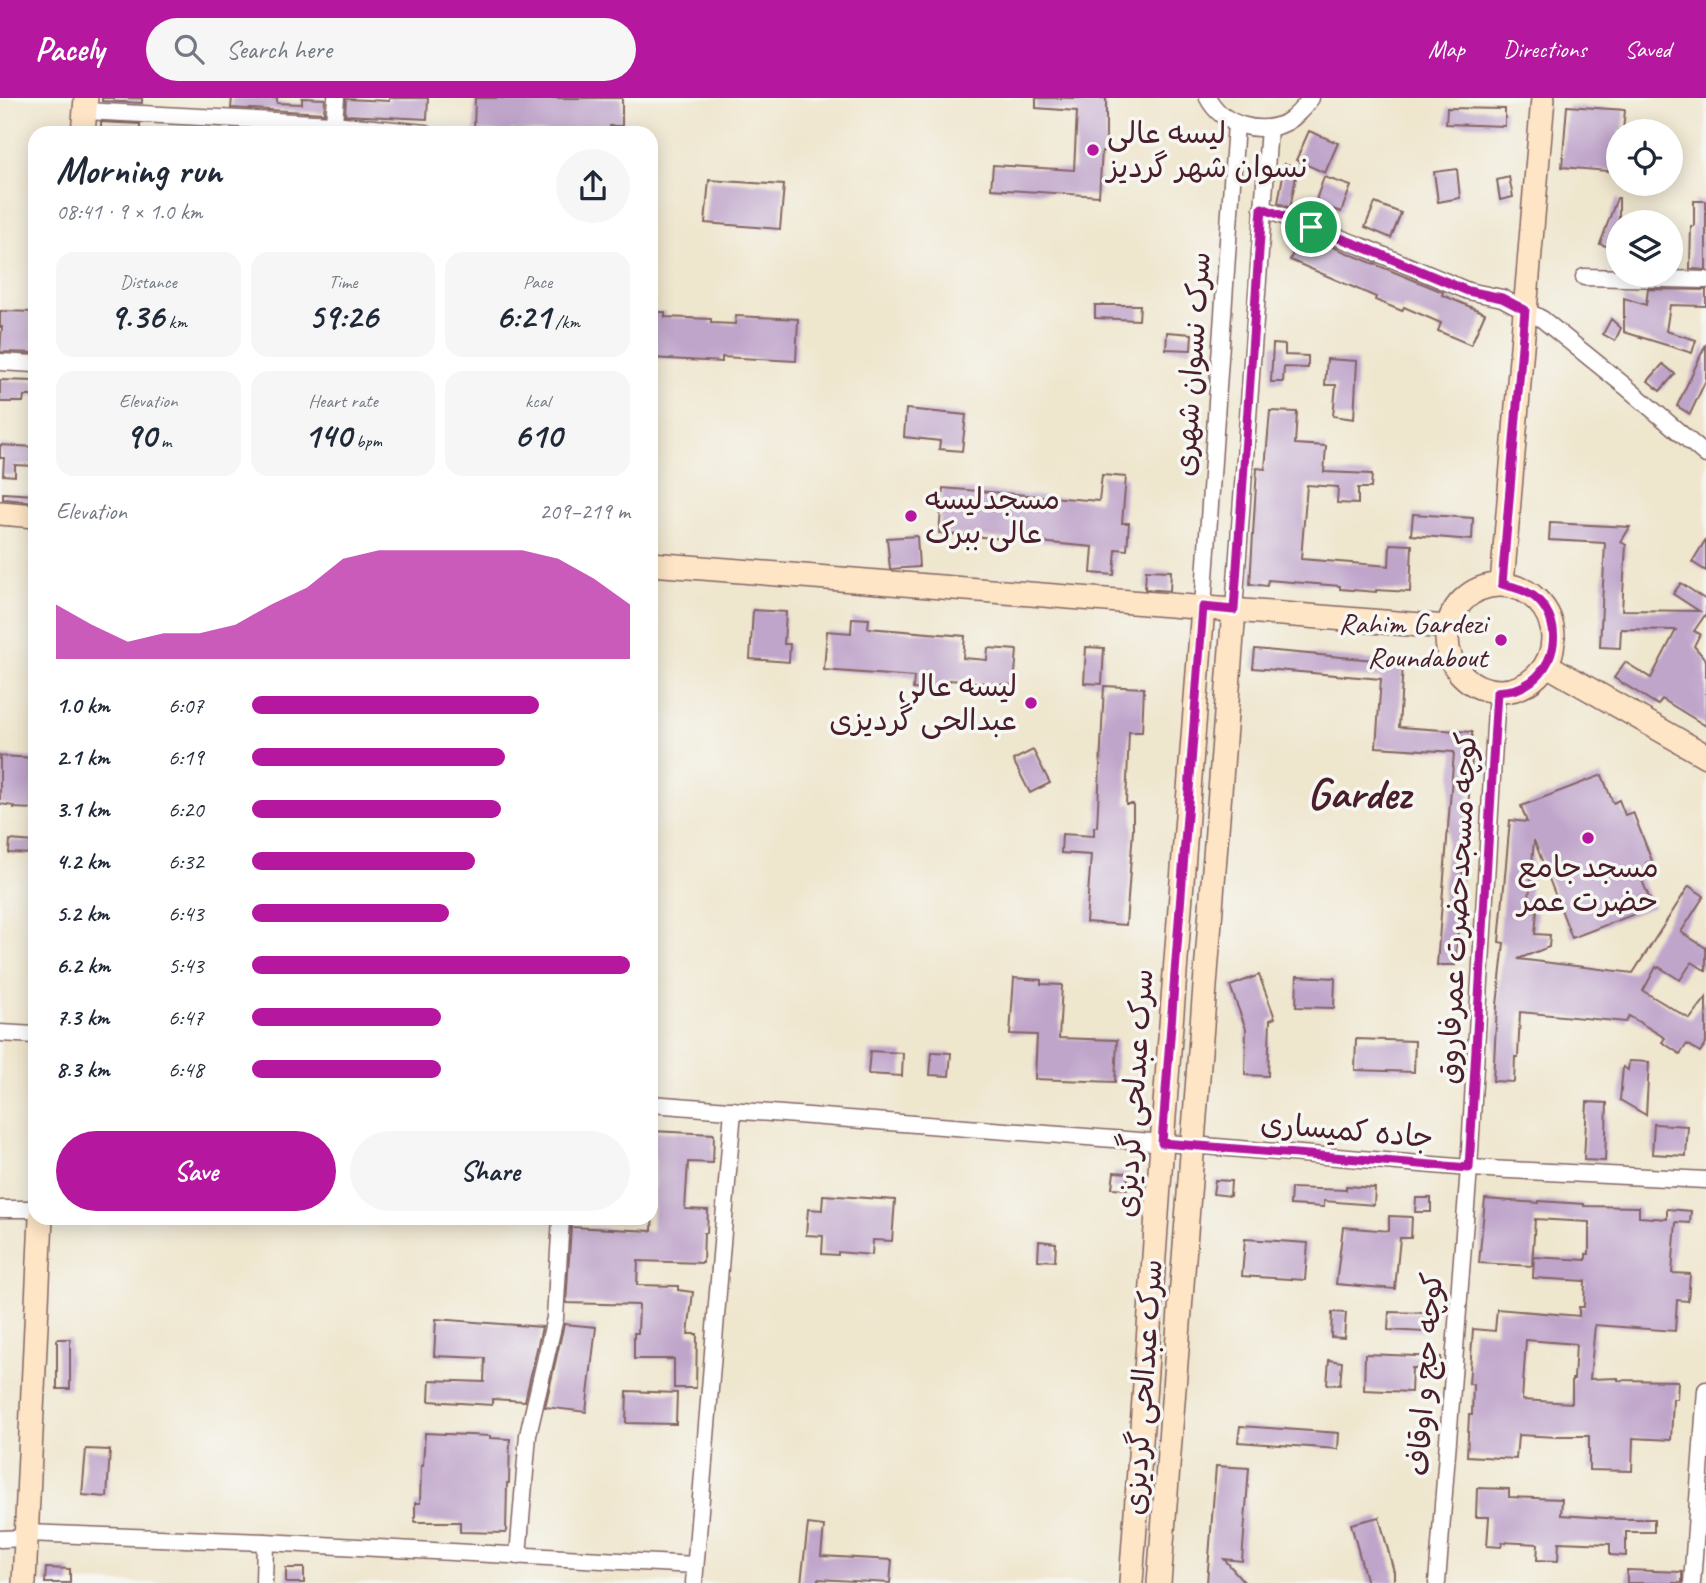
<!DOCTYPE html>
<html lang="en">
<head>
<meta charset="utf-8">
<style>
  :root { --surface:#fff; --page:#f6f6f7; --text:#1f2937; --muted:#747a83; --accent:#b5179e }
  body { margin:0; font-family:Caveat,"Playpen Sans Arabic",sans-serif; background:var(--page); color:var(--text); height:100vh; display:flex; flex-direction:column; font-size:26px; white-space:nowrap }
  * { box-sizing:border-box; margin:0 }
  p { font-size:23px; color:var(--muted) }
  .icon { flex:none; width:38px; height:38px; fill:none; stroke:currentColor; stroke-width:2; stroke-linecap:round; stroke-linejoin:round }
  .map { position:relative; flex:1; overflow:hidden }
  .details { position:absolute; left:28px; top:28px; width:630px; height:1099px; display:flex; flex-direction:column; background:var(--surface); border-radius:21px; box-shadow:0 4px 18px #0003 }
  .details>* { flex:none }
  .buttons { position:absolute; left:1606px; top:21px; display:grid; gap:14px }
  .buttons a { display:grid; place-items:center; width:77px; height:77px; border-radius:50%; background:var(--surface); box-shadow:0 4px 18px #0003; font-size:35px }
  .pin { position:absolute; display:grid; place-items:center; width:60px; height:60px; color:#fff; margin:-30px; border:4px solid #fff; border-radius:50%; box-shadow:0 2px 7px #0007 }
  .round { display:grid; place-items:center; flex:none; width:74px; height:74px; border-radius:37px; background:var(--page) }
  .headline { display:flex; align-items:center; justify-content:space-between; height:119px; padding:0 28px }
  h1 { font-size:38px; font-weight:700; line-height:52px }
  .metrics { display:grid; grid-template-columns:repeat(3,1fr); gap:10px; height:119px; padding:7px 28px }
  .metrics div { display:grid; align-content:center; border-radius:18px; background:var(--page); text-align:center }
  .metrics b { font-size:35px; font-weight:700 }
  .metrics small { font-size:19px; font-weight:400 }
  .metrics p { font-size:19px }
  .chart { height:196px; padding:14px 28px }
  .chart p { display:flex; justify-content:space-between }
  .chart svg { width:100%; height:126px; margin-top:7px; fill:var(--accent); opacity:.7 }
  .cta { display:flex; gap:14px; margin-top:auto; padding:14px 28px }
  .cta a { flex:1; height:80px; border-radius:42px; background:var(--accent); color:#fff; font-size:28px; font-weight:700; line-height:80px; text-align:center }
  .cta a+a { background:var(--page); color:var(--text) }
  ul { padding:0 28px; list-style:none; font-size:23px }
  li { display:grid; grid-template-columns:112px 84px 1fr; align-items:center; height:52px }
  li i { height:18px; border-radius:9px; background:var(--accent) }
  header { display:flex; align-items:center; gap:42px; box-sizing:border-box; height:98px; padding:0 35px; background:var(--accent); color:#fff }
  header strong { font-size:33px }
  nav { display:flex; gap:38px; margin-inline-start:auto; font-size:24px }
  .search { width:490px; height:63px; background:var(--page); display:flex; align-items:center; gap:18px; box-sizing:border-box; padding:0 24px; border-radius:38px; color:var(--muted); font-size:26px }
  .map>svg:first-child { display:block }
  .building { fill:#c0a5cb; fill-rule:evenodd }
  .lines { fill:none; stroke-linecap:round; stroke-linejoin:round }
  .street-casing { stroke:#846564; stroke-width:19 }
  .secondary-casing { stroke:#846564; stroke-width:26 }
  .street { stroke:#fff; stroke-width:16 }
  .secondary { stroke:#fde5c5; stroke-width:23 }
  .route-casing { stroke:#fff; stroke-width:14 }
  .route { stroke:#b5179e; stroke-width:9 }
  .poi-dot { fill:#b5179e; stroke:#f6f6f2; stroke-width:2.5 }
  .labels { text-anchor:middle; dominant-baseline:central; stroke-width:7; stroke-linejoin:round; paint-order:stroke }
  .poi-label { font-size:30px; fill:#4a1f2b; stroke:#f6f6f2; text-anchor:start }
  .street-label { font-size:30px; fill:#4a1f2b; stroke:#f6f6f2 }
  .town-label { font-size:44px; font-weight:bold; fill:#4a1f2b; stroke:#f6f6f2 }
</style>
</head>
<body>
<header>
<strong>Pacely</strong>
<div class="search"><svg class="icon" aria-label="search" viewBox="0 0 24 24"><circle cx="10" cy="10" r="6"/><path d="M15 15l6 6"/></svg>Search here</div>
<nav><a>Map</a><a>Directions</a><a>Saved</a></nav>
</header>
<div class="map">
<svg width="1706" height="1485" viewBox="0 0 1706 1485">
  <rect width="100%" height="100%" fill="#f6f6f2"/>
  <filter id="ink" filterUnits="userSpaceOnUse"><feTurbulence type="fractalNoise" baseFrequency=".0143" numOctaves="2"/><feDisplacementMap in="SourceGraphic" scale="14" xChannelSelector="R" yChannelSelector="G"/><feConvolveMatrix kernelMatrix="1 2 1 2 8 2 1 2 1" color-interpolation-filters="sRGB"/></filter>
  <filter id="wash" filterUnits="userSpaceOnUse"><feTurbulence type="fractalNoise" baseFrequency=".00686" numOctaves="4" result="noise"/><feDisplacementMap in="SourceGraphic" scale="28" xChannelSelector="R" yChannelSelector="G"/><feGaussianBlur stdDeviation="1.57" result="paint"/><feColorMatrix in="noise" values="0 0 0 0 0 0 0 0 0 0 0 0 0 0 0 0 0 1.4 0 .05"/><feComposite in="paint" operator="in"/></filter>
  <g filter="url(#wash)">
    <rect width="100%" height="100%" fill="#efe6ce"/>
    <g id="blocks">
      <g class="building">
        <path d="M102,0H142V5L102,3Z"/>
        <path d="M232,0H277V5L302,6V0L325,1L324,15L231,10Z"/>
        <path d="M389,0H428L427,21L345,17L346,1L389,3Z"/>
        <path d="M475,0H622V28H610V35H564L511,32V34L474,33Z"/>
        <path d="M1036,0H1106V53H1102L1099,98L991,91L993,67L1074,72L1077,13L1036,10Z"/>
        <path d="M1567,8L1625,12L1623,33H1619V74L1562,69Z"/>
        <path d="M1447,10L1505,11V28L1446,26Z"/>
        <path d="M101,24L140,26V35H101Z"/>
        <path d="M1309,33L1338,45L1325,75L1296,62Z"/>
        <path d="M1285,66L1298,68L1290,110L1278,105Z"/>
        <path d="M1457,71L1460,100L1438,104L1434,74Z"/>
        <path d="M1324,79L1351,88L1341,114L1315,105Z"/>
        <path d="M1509,79L1513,99L1500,102L1497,82Z"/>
        <path d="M709,82L784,87L780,131L705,125Z"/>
        <path d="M1617,100H1619V152L1600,146Z"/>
        <path d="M1694,103H1706V172L1690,171L1691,128H1694Z"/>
        <path d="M1375,105L1401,115L1391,140L1365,129Z"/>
        <path d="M1301,136L1443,194L1442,197L1485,215L1471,247L1438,233L1441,225L1404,209L1402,213L1375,202L1376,199L1290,162Z"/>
        <path d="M1648,191L1706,192V208L1670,207L1666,233L1696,242L1692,255L1624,234V200L1646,207Z"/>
        <path d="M1095,207H1140L1139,222L1095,220Z"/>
        <path d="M0,213L35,214V255L0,254L2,229H0Z"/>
        <path d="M651,214H665V219L711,221V225L735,226L736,218L798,221L796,263L722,259V264L651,260Z"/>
        <path d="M1611,221L1621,230L1615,243L1603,236Z"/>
        <path d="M1167,234L1192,236L1191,252L1166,251Z"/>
        <path d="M1273,246L1285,247V257L1308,258V270L1284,269L1283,284H1271Z"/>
        <path d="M1706,246V282L1690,316L1677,308Z"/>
        <path d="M1327,261L1357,263L1354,321L1333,318L1336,287H1325Z"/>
        <path d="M1663,266L1675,276L1660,293L1648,283Z"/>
        <path d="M0,282L35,283V298H24L23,304H0Z"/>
        <path d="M906,311L966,317L962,353L939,351L940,343L904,339Z"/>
        <path d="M1270,313L1297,314L1295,346L1326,348L1324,374L1372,376L1371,390H1358V406L1337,405L1338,389L1307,387L1301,461L1389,468L1390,446L1412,447L1410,494L1376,492V494L1340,491V488L1268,482L1267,488L1250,486L1257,370L1265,371Z"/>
        <path d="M0,347L35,349V368L15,367V378L3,377L4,360H0Z"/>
        <path d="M1102,377L1126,379L1122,425H1129L1127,452L1116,451L1114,477L1091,475L1093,449L939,435L943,390L1099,403Z"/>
        <path d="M3,395L35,397V404L3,401Z"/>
        <path d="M1413,416L1473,420L1472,442L1411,437Z"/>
        <path d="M1550,425L1630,429L1621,444L1626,447L1622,512L1699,513L1673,496L1681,485L1706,502V518L1705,517L1694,533L1700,536L1694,548L1706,562V628L1662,601L1658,607L1614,580L1625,564L1651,580L1676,532L1621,531L1620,550L1600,549L1605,445L1549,442Z"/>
        <path d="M917,438L919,469L890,471L887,440Z"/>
        <path d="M1706,441V473L1692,464Z"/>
        <path d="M1146,472L1171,473L1170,493L1145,491Z"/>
        <path d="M753,512L786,514L784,546H790L789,564L750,561Z"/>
        <path d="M852,520L869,521L868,530L965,538L963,560L987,562L988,550L1017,552L1014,587L949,582L948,594L913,591L914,579L824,572L827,533L851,535Z"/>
        <path d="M1086,549L1104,550L1102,586L1084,585Z"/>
        <path d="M1255,551L1374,562V564L1403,567L1399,629L1472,634V661L1455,867H1437L1454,654L1376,649L1381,581L1253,570Z"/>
        <path d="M1104,588L1144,590L1142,634H1129L1126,706H1133V732L1126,827L1086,824L1091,757L1061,755L1062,736L1094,738V729H1097Z"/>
        <path d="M1033,652L1050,685L1030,695L1013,662Z"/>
        <path d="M0,658L35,660V711L14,710V708L0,706Z"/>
        <path d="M1602,677L1613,705L1619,702L1625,717L1633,714L1652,763L1646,765L1650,777L1641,780L1653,809L1572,840L1534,742L1528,813H1537L1535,836L1550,837L1549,849L1518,861L1633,875L1689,788L1704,798L1681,834L1706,850V873L1692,864L1680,882L1659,869L1658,870L1656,869L1643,893L1690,921L1706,900V945L1700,954L1687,946L1680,956L1662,944L1665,940L1629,918L1626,924L1520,914L1518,959H1515L1514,984L1493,983L1497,907L1504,845L1499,844L1510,722L1527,724L1521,708Z"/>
        <path d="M10,742L35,744V756L9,755Z"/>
        <path d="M1259,877L1275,920L1270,922L1268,978L1245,977L1246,931L1230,888Z"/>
        <path d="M1297,878L1335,880L1334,910L1296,909Z"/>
        <path d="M1014,880L1041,882V886L1062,887L1059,940L1117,942L1115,984L1035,981L1037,937L1010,936Z"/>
        <path d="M1356,941L1415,943L1414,974L1355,972Z"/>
        <path d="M870,953L903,955L902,978L868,976Z"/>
        <path d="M932,954L951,955L949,978L930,977Z"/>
        <path d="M1629,963L1649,964L1646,1017L1620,1002L1623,969L1628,972Z"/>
        <path d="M1587,1004L1607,1005L1605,1063L1584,1062Z"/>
        <path d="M1654,1026L1688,1028L1686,1058L1652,1056Z"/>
        <path d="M651,1033L714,1036L713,1065L688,1064L685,1111L708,1112L707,1135H704L703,1165L638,1163L637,1187L678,1188V1192L693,1194L688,1236H697L696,1290H674V1261H634V1235H638L639,1207L566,1205L571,1129L652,1133L655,1064L654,1060H651Z"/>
        <path d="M1114,1074L1128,1075L1127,1091L1112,1090Z"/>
        <path d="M1215,1082L1231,1083L1230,1098L1213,1096Z"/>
        <path d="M1346,1088L1375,1090L1374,1107L1324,1103V1109L1290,1107L1291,1090L1346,1092Z"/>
        <path d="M823,1097L895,1102L892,1143L873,1142L872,1157L838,1154V1157L822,1156L823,1138L806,1137L808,1111L822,1112Z"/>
        <path d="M1416,1100H1431V1114H1415Z"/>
        <path d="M1485,1101L1539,1105V1103L1584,1106V1108L1639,1109V1119L1667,1121V1111L1691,1113L1690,1125L1676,1124L1672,1175L1690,1176L1688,1203L1677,1202L1675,1233L1595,1227L1590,1281L1618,1280V1282L1678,1283L1677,1301H1673L1671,1342L1633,1340L1632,1373L1589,1372V1338H1557V1339L1518,1337L1516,1361L1467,1358L1469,1317H1472L1473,1286H1469L1473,1231L1495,1233L1497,1211L1579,1218V1209H1584L1585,1183L1533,1180L1534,1159L1586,1162V1156H1589V1124L1535,1121L1532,1168L1479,1165ZM1526,1242L1576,1246L1574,1281H1572V1305L1522,1302Z"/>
        <path d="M1389,1118L1412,1119L1411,1140H1400L1395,1191L1336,1186L1343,1129L1389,1133Z"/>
        <path d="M1245,1141L1308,1145L1305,1182L1242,1178Z"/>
        <path d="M1039,1143L1056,1145L1055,1163L1038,1162Z"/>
        <path d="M1332,1214L1346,1215L1344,1240L1331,1239Z"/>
        <path d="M1389,1214L1426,1215L1425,1234L1388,1232Z"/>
        <path d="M436,1221L542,1229L525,1303L492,1301V1307L429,1303L430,1282L484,1284L485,1260L434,1258Z"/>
        <path d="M564,1226L596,1229L586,1314L545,1309Z"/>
        <rect x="57" y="1241" width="13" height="50"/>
        <path d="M1365,1256L1441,1259V1270H1412L1411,1294L1364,1292Z"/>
        <path d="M1329,1262L1342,1264L1340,1287L1327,1286Z"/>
        <path d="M627,1293L677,1295L676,1326L626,1325Z"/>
        <path d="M1240,1328L1339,1335L1338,1351L1238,1344Z"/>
        <path d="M425,1335L490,1338V1340L510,1341L509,1385H507L506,1435L460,1434V1424H415V1405H420L421,1368H423Z"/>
        <path d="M86,1351L110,1352L107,1399L82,1397Z"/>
        <path d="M1216,1368L1249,1370L1242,1463L1224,1461L1245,1485H1207Z"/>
        <path d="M1477,1390L1509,1391V1399L1562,1401L1561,1417L1620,1421H1654V1434H1626V1458L1610,1457V1446L1559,1444L1558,1463L1537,1462L1538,1446L1502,1444L1501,1449L1487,1448L1489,1419H1476Z"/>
        <path d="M1379,1419L1394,1474V1485H1367L1351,1426Z"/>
        <path d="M808,1426L824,1428L821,1458L892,1462L890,1485L818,1481V1485H801Z"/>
        <path d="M46,1470L70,1471V1485H45Z"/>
        <rect x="286" y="1470" width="18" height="15"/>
        <path d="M1627,1472L1682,1474V1485H1627Z"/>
      </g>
    </g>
  </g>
  <g filter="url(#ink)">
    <use href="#blocks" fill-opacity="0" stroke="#846564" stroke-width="2"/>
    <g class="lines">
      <g class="street-casing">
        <g id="street">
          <path d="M1208,0C1222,27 1260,38 1287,24C1297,18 1304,9 1311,0"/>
          <path d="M84,13L334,26L425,35"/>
          <path d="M333,35L336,0"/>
          <path d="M1262,110L1361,148L1468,193L1502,200L1542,221L1625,288L1706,357"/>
          <path d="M1584,179L1706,182"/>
          <path d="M0,264L35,266"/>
          <path d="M1203,509L1236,26"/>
          <path d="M1234,512L1269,30"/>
          <path d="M0,935L35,937"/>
          <path d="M651,1006L1192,1047L1469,1070L1706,1082"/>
          <path d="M0,1111H35"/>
          <path d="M26,1435L265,1444L695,1467"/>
          <path d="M0,1441L26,1440"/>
          <path d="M518,1458L528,1337L555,1220L561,1120"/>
          <path d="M264,1485L265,1444"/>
          <path d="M694,1485L733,1012"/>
          <path d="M1437,1485L1469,1070L1497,594"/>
          <path d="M1692,1485L1706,1292"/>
        </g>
      </g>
      <g class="secondary-casing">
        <g id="secondary">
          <path d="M83,35L86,0"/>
          <path d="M0,415L35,418"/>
          <path d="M651,466L1447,529"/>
          <path d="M1502,486L1543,0"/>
          <circle cx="1500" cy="540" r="53"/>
          <path d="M1547,567L1706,658"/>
          <path d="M24,1485L41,1120"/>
          <path d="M1131,1485L1162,1045L1203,509"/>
          <path d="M1159,1485L1234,512"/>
        </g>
      </g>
      <use href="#street" class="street"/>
      <use href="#secondary" class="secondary"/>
    </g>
  </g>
  <g class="lines" filter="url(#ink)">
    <g class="route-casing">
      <path id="route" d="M1262,110L1361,148L1468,193L1502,200L1525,212L1502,486C1514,489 1527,492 1537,501C1566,528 1555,576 1519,590C1512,593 1504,593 1497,594L1469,1070L1162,1045L1203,509L1234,512Z"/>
    </g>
    <use href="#route" class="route"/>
  </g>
  <g class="poi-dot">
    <circle cx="1093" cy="52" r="7"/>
    <circle cx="911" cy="418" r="7"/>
    <circle cx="1501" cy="542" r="7"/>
    <circle cx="1031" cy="605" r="7"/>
    <circle cx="1588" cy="740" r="7"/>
  </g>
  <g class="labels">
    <g class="poi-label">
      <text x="1107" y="35">لیسه عالی<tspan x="1107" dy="34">نسوان شهر گردیز</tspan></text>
      <text x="925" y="401">مسجدلیسه<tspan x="925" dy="34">عالی ببرک</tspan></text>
      <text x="1487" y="525" text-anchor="end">Rahim Gardezi<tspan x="1487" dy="34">Roundabout</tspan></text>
      <text x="1017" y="588" text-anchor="end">لیسه عالی<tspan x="1017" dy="34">عبدالحی گردیزی</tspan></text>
      <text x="1588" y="769" text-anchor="middle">مسجدجامع<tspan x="1588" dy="34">حضرت عمر</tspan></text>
    </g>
    <g class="street-label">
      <text transform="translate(1192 266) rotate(-86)">سرک نسوان شهری</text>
      <text transform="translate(1457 810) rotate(-87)">کوچه مسجدحضرت عمرفاروق</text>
      <text transform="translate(1134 995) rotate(-86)">سرک عبدلحی گردیزی</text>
      <text transform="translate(1347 1032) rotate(5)">جاده کمیساری</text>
      <text transform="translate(1425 1276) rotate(-86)">کوچه حج و اوقاف</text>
      <text transform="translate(1143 1289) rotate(-86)">سرک عبدالحی گردیزی</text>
    </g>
    <g class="town-label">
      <text x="1359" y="695">Gardez</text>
    </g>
  </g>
</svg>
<div class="buttons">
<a><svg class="icon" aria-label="locate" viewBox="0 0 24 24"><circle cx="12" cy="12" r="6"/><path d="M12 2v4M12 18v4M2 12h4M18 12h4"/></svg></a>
<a><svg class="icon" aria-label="layers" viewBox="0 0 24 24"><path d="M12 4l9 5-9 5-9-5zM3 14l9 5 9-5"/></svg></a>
</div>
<div class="pin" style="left:1311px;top:129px;background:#1e9e55"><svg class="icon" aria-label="arrive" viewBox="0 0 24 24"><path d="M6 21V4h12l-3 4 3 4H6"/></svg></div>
<section class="details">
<div class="headline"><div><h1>Morning run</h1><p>08:41 · 9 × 1.0 km</p></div><a class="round"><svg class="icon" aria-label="share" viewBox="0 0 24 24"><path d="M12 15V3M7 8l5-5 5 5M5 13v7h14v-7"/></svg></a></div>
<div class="metrics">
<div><p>Distance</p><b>9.36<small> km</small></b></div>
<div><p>Time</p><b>59:26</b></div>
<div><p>Pace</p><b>6:21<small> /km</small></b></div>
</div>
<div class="metrics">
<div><p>Elevation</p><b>90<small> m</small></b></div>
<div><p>Heart rate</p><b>140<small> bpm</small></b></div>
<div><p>kcal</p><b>610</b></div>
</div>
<div class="chart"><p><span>Elevation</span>209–219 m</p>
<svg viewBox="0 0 160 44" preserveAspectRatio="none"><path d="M0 44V25L10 32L20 38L30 35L40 35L50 32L60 25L70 19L80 9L90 6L100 6L110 6L120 6L130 6L140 9L150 16L160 25V44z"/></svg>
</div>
<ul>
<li><b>1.0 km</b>6:07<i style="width:76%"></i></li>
<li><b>2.1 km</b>6:19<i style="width:67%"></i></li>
<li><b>3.1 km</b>6:20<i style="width:66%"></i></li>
<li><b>4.2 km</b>6:32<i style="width:59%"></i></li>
<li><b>5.2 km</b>6:43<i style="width:52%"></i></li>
<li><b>6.2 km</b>5:43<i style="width:100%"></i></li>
<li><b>7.3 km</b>6:47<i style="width:50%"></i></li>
<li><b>8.3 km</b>6:48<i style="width:50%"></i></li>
</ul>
<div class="cta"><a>Save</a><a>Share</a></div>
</section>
</div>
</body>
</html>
